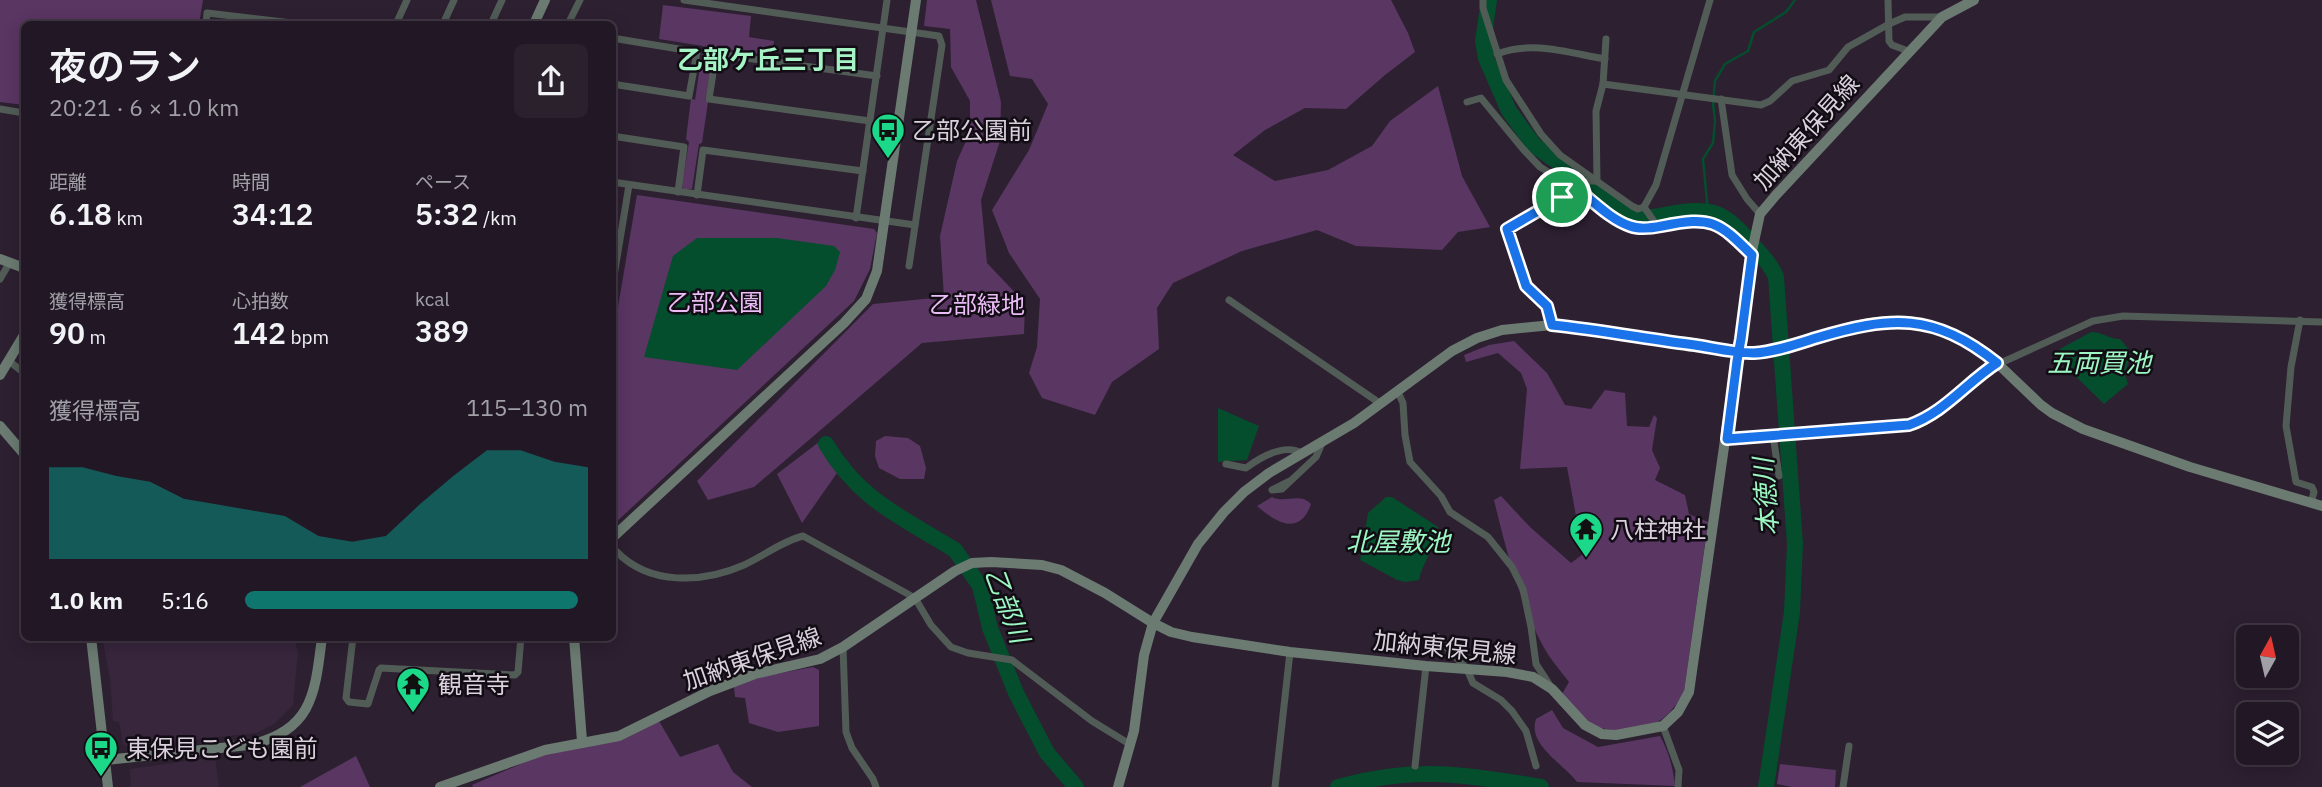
<!DOCTYPE html>
<html lang="ja">
<head>
<meta charset="utf-8">
<style>
  :root { --surface:#221825; --page:#2a212d; --text:#f1f3f6; --muted:#a2a0a7; --line:#3f3742; --accent:#0f766e }
  body { margin:0; font-family:"IBM Plex Sans","Noto Sans JP",sans-serif; background:var(--page); color:var(--text); height:100vh; display:flex; flex-direction:column; font-size:26px; white-space:nowrap }
  * { box-sizing:border-box; margin:0 }
  p { font-size:23px; color:var(--muted) }
  .icon { flex:none; width:38px; height:38px; fill:none; stroke:currentColor; stroke-width:2; stroke-linecap:round; stroke-linejoin:round }
  .map { position:relative; flex:1; overflow:hidden }
  .drawer { position:absolute; left:21px; top:21px; width:595px; height:620px; display:flex; flex-direction:column; background:var(--surface); border-radius:10px; box-shadow:0 4px 18px #0003,0 0 0 2px var(--line) }
  .drawer>* { flex:none }
  .needle { width:46px; rotate:8deg }
  .fabs { position:absolute; left:2236px; top:625px; display:grid; gap:14px }
  .fabs a { display:grid; place-items:center; width:63px; height:63px; border-radius:10px; background:var(--surface); box-shadow:0 4px 18px #0003,0 0 0 2px var(--line); font-size:35px }
  .pin { position:absolute; display:grid; place-items:center; width:60px; height:60px; color:#fff; margin:-30px; border:4px solid #fff; border-radius:50%; box-shadow:0 2px 7px #0007 }
  .round { display:grid; place-items:center; flex:none; width:74px; height:74px; border-radius:10px; background:var(--page) }
  .headline { display:flex; align-items:center; justify-content:space-between; height:119px; padding:0 28px }
  h1 { font-size:38px; font-weight:600; line-height:52px }
  .metrics { display:grid; grid-template-columns:repeat(3,1fr); gap:10px; height:119px; padding:7px 28px }
  .metrics div { display:grid; align-content:center }
  .metrics b { font-size:30px; font-weight:600 }
  .metrics small { font-size:19px; font-weight:400 }
  .metrics p { font-size:19px }
  .chart { height:196px; padding:14px 28px }
  .chart p { display:flex; justify-content:space-between }
  .chart svg { width:100%; height:126px; margin-top:7px; fill:var(--accent); opacity:.7 }
  ul { padding:0 28px; list-style:none; font-size:23px }
  li { display:grid; grid-template-columns:112px 84px 1fr; align-items:center; height:52px }
  li i { height:18px; border-radius:9px; background:var(--accent) }
  .map>svg:first-child { display:block }
  .built { fill:#38263d }
  .green { fill:#5a3663 }
  .water { fill:#044d2d }
  .lines { fill:none; stroke-linecap:round; stroke-linejoin:round }
  .stream { stroke:#044d2d; stroke-width:2.5 }
  .river { stroke:#044d2d; stroke-width:16 }
  .street { stroke:#525c56; stroke-width:7 }
  .secondary { stroke:#6b7b71; stroke-width:10 }
  .route-casing { stroke:#fff; stroke-width:14 }
  .route { stroke:#1a73e8; stroke-width:9 }
  .labels { text-anchor:middle; dominant-baseline:central; stroke-width:5; stroke-linejoin:round; paint-order:stroke }
  .poi-label { font-size:24px; fill:#dad1dc; stroke:#120c14; text-anchor:start }
  .street-label { font-size:24px; fill:#dad1dc; stroke:#120c14 }
  .park-label { font-size:24px; fill:#ebbdf7; stroke:#120c14 }
  .neighbourhood-label { font-size:26px; font-weight:bold; fill:#a6f4c6; stroke:#120c14 }
  .water-label { font-size:26px; font-style:italic; fill:#9cf7c2; stroke:#120c14 }
</style>
</head>
<body>
<div class="map">
<svg width="2322" height="787" viewBox="0 0 2322 787">
  <rect width="100%" height="100%" fill="#2d2031"/>
  <g class="built">
    <path d="M102,637H294L298,653L293,705L274,724L257,733L127,747L123,744L119,722L113,721L110,679Z"/>
    <path d="M215,757L219,787H131L130,769Z"/>
  </g>
  <g class="green">
    <path d="M0,0H203L199,24H24V105L0,102Z"/>
    <path d="M927,0H976L1001,102L1000,141L981,200L987,263L1025,303L1024,334L922,343L754,487L708,500L697,481L873,304L944,297L940,236L957,161L970,132V101L951,67L950,29L924,26Z"/>
    <path d="M991,0H1391L1408,33L1415,52L1385,75L1346,109L1305,108L1265,130L1233,155L1275,181L1328,170L1372,146L1390,121L1438,86L1462,176L1490,227L1458,232L1442,250L1356,246L1317,230L1242,251L1173,283L1157,308L1159,349L1112,382L1095,415L1042,398L1029,373L1037,347L1040,299L1009,253L992,210L1029,150L1048,104L1032,79L1010,76Z"/>
    <path d="M663,5L751,16L749,37L774,41L772,56L719,48L714,50L705,100L708,102L702,143L699,144L692,189H683L682,185L689,142L686,139L691,98L695,100L703,46L659,39Z"/>
    <path d="M637,195L874,229L877,233L870,269L854,301L613,525V336Z"/>
    <path d="M1514,341L1547,373L1565,405L1591,409L1605,390L1625,393L1627,426L1649,427L1654,415L1657,418L1652,450L1660,468L1655,480L1685,495L1689,514L1708,522L1684,692C1677,703 1671,714 1659,721C1641,731 1606,735 1589,722C1579,715 1571,703 1562,694L1569,682C1560,670 1550,659 1543,646C1519,601 1506,550 1494,500L1501,496L1530,527L1571,563L1583,554L1567,467L1520,469L1527,389L1521,373L1498,353L1466,362L1464,355L1489,345Z"/>
    <path d="M885,436L908,438L920,446L926,468L924,479H900L879,468L875,456L876,441Z"/>
    <path d="M819,442L837,473L802,523L777,474Z"/>
    <path d="M1272,497C1286,504 1298,492 1311,504C1300,537 1275,522 1257,506Z"/>
    <path d="M813,667L819,670V726L778,732L749,723L745,698L735,697L734,687L764,676Z"/>
    <path d="M1552,710L1563,728L1598,747L1660,736C1669,752 1673,768 1675,786L1577,782C1564,764 1527,745 1536,719Z"/>
    <path d="M659,721L680,757L718,744L733,772L752,787H473L472,785L546,753L622,740Z"/>
    <path d="M356,756L370,787H300Z"/>
    <path d="M1780,764L1836,770L1835,787H1792L1777,784Z"/>
  </g>
  <g class="water">
    <path d="M697,238H777L834,246L840,252L835,270L826,286L737,370L644,357L673,256Z"/>
    <path d="M2091,332C2102,332 2109,339 2120,339L2131,352L2125,374L2128,384L2104,404L2055,356L2060,349Z"/>
    <path d="M1218,408L1259,426L1247,460L1218,462Z"/>
    <path d="M1386,497H1392L1438,527C1436,547 1423,561 1419,580L1405,582L1397,580L1360,560L1368,513Z"/>
  </g>
  <g class="lines">
    <path class="stream" d="M1708,212L1703,159L1713,143L1715,121L1713,103L1715,81L1725,64L1748,51L1754,32L1786,12L1795,0"/>
    <g class="river">
      <path d="M1489,0L1483,41L1486,58L1509,111L1534,145L1633,216C1644,219 1653,217 1665,215C1708,207 1721,208 1750,242C1760,254 1770,262 1776,277L1795,544L1792,612L1766,787"/>
      <path d="M826,444C860,501 902,517 955,550L980,586L990,628L1016,693L1047,753L1076,787"/>
      <path d="M1338,787C1413,766 1466,774 1541,787"/>
    </g>
    <g class="street">
      <path d="M684,0L939,36L942,45L909,266"/>
      <path d="M1483,0V8L1506,80L1541,134L1560,155L1632,206L1638,209L1644,207"/>
      <path d="M1888,0L1889,41L1892,45L1908,51"/>
      <path d="M206,24L207,13L301,24"/>
      <path d="M396,24L407,0"/>
      <path d="M443,24L454,0"/>
      <path d="M491,24L502,0"/>
      <path d="M568,24L580,0"/>
      <path d="M612,38L697,52L689,96L612,84"/>
      <path d="M1497,54C1532,40 1569,53 1605,59"/>
      <path d="M1603,84L1761,105L1770,101L1792,81L1829,70L1848,47L1889,24L1905,17H1942"/>
      <path d="M1721,99L1732,175L1747,199L1760,214"/>
      <path d="M1467,102L1481,98L1523,149L1540,167L1581,192L1624,223C1654,238 1689,209 1720,226C1732,232 1742,246 1752,255"/>
      <path d="M0,109L24,113"/>
      <path d="M870,121L709,99L716,54L877,76"/>
      <path d="M612,136L684,147L678,192"/>
      <path d="M1597,181L1596,111L1603,84L1606,39"/>
      <path d="M612,182L915,225"/>
      <path d="M697,195L703,150L863,171"/>
      <path d="M1644,207L1656,185L1710,0"/>
      <path d="M1644,207L1658,227"/>
      <path d="M856,218L887,0"/>
      <path d="M0,279L10,262"/>
      <path d="M612,288L629,185"/>
      <path d="M1229,300L1381,404"/>
      <path d="M2300,320L2291,367L2286,426L2296,482L2312,487L2314,492L2311,503"/>
      <path d="M1552,325L1547,306L1526,286L1507,229L1562,197L1581,192L1588,181H1596"/>
      <path d="M9,361L24,373"/>
      <path d="M1398,392L1403,403L1405,435L1410,462L1441,496L1450,512L1488,537L1512,567L1523,589L1531,627L1536,664L1551,687"/>
      <path d="M1773,435L1779,476"/>
      <path d="M1727,439L1909,425C1918,422 1927,419 1934,414C1957,398 1976,367 2005,361L2093,321L2123,316L2322,322"/>
      <path d="M1226,464L1246,468C1261,457 1284,443 1302,453"/>
      <path d="M1290,481L1272,490L1282,489L1316,457L1322,443"/>
      <path d="M616,551C649,586 703,583 744,565C764,556 782,541 803,536L915,598L931,625L951,647L968,653L1012,660L1092,721L1131,745"/>
      <path d="M353,637L346,698L349,702L368,704L379,670L381,668L515,675L518,672L521,637"/>
      <path d="M1437,637L1467,669L1473,683L1501,700L1512,711L1526,731L1536,766"/>
      <path d="M843,647L846,732L852,748L873,779L876,787"/>
      <path d="M1663,726L1679,770L1678,787"/>
      <path d="M1415,766L1426,666"/>
      <path d="M1275,787L1290,652"/>
      <path d="M1843,787L1849,746"/>
    </g>
    <g class="secondary">
      <path d="M534,24L545,0"/>
      <path d="M0,259L24,268"/>
      <path d="M0,375L24,335"/>
      <path d="M0,426L24,454"/>
      <path d="M612,538L844,323L866,299L877,271L916,0"/>
      <path d="M91,637L108,787"/>
      <path d="M574,637L582,741"/>
      <path d="M106,760L249,745C313,731 315,693 322,637"/>
      <path d="M440,787L545,750L619,736L710,691L755,674L820,659L843,647L955,571L972,563L991,562L1042,565L1061,570L1105,593L1153,623L1171,632L1192,637L1290,652L1426,666L1507,672L1533,677L1552,689L1585,725L1602,734L1616,735L1663,726L1678,712L1689,692L1752,251L1760,214L1776,195L1942,17L1974,0"/>
      <path d="M1118,787L1134,731L1144,655L1153,623L1198,544L1224,512L1244,492L1269,473L1354,423L1452,351L1477,338L1502,330L1552,325L1753,353L1789,346L1854,326L1877,322H1903L1930,326L1970,342L1997,363L2041,405L2052,413L2083,429L2190,467L2322,506"/>
    </g>
  </g>
  <g class="lines">
    <g class="route-casing">
      <path id="route" d="M1562,197L1507,229L1526,286L1547,306L1552,325C1600,330 1648,339 1695,345C1714,348 1735,353 1754,353C1774,352 1797,344 1816,338C1890,316 1934,312 1997,363C1966,383 1944,413 1909,425L1727,439L1737,361L1741,339L1752,255C1718,221 1711,216 1662,226C1652,228 1640,230 1630,226C1612,220 1596,204 1581,192L1562,197"/>
    </g>
    <use href="#route" class="route"/>
  </g>
  <defs>
    <g id="bus-pin" transform="scale(1.75)"><path d="M0 17L-7.5 6A9.5 9.5 0 1 1 7.5 6Z" fill="#1bd988" stroke="#120c14"/><path d="M-5-6H5V4H4V6H2V4H-2V6H-4V4H-5ZM-3.5-4V0h7V-4ZM-3.5 1.2v1.5H-2V1.2ZM2 1.2v1.5H3.5V1.2Z" fill="#111"/></g>
    <g id="temple-pin" transform="scale(1.75)"><path d="M0 17L-7.5 6A9.5 9.5 0 1 1 7.5 6Z" fill="#1bd988" stroke="#120c14"/><path d="M0-6L5-2H3V0L6.5 2.5H4V6H1.5V3h-3V6H-4V2.5H-6.5L-3 0V-2H-5Z" fill="#111"/></g>
  </defs>
  <g fill-rule="evenodd">
    <use href="#bus-pin" x="888" y="130"/>
    <use href="#temple-pin" x="1586" y="529"/>
    <use href="#temple-pin" x="413" y="684"/>
    <use href="#bus-pin" x="101" y="748"/>
  </g>
  <g class="labels">
    <g class="poi-label">
      <text x="912" y="130">乙部公園前</text>
      <text x="1610" y="529">八柱神社</text>
      <text x="438" y="684">観音寺</text>
      <text x="126" y="748">東保見こども園前</text>
    </g>
    <g class="street-label">
      <text transform="translate(1806 132) rotate(-48)">加納東保見線</text>
      <text transform="translate(1445 647) rotate(6)">加納東保見線</text>
      <text transform="translate(752 658) rotate(-19)">加納東保見線</text>
    </g>
    <g class="park-label">
      <text x="715" y="302">乙部公園</text>
      <text x="977" y="304">乙部緑地</text>
    </g>
    <g class="neighbourhood-label">
      <text x="768" y="59">乙部ケ丘三丁目</text>
    </g>
    <g class="water-label">
      <text x="2099" y="362">五両買池</text>
      <text transform="translate(1765 497) rotate(-94)">本徳川</text>
      <text x="1398" y="541">北屋敷池</text>
      <text transform="translate(1008 605) rotate(69)">乙部川</text>
    </g>
  </g>
</svg>
<div class="fabs">
<a><svg class="needle" viewBox="-14 -14 28 28"><path d="M0-13l5 13h-10z" fill="#e53935"/><path d="M0 13l5-13h-10z" fill="#a2a0a7"/></svg></a>
<a><svg class="icon" aria-label="layers" viewBox="0 0 24 24"><path d="M12 4l9 5-9 5-9-5zM3 14l9 5 9-5"/></svg></a>
</div>
<div class="pin" style="left:1562px;top:197px;background:#1e9e55"><svg class="icon" aria-label="arrive" viewBox="0 0 24 24"><path d="M6 21V4h12l-3 4 3 4H6"/></svg></div>
<section class="drawer">
<div class="headline"><div><h1>夜のラン</h1><p>20:21 · 6 × 1.0 km</p></div><a class="round"><svg class="icon" aria-label="share" viewBox="0 0 24 24"><path d="M12 15V3M7 8l5-5 5 5M5 13v7h14v-7"/></svg></a></div>
<div class="metrics">
<div><p>距離</p><b>6.18<small> km</small></b></div>
<div><p>時間</p><b>34:12</b></div>
<div><p>ペース</p><b>5:32<small> /km</small></b></div>
</div>
<div class="metrics">
<div><p>獲得標高</p><b>90<small> m</small></b></div>
<div><p>心拍数</p><b>142<small> bpm</small></b></div>
<div><p>kcal</p><b>389</b></div>
</div>
<div class="chart"><p><span>獲得標高</span>115–130 m</p>
<svg viewBox="0 0 160 44" preserveAspectRatio="none"><path d="M0 44V12L10 12L20 15L30 17L40 23L50 25L60 27L70 29L80 36L90 38L100 36L110 25L120 15L130 6L140 6L150 10L160 12V44z"/></svg>
</div>
<ul>
<li><b>1.0 km</b>5:16<i style="width:97%"></i></li>
</ul>
</section>
</div>
</body>
</html>
